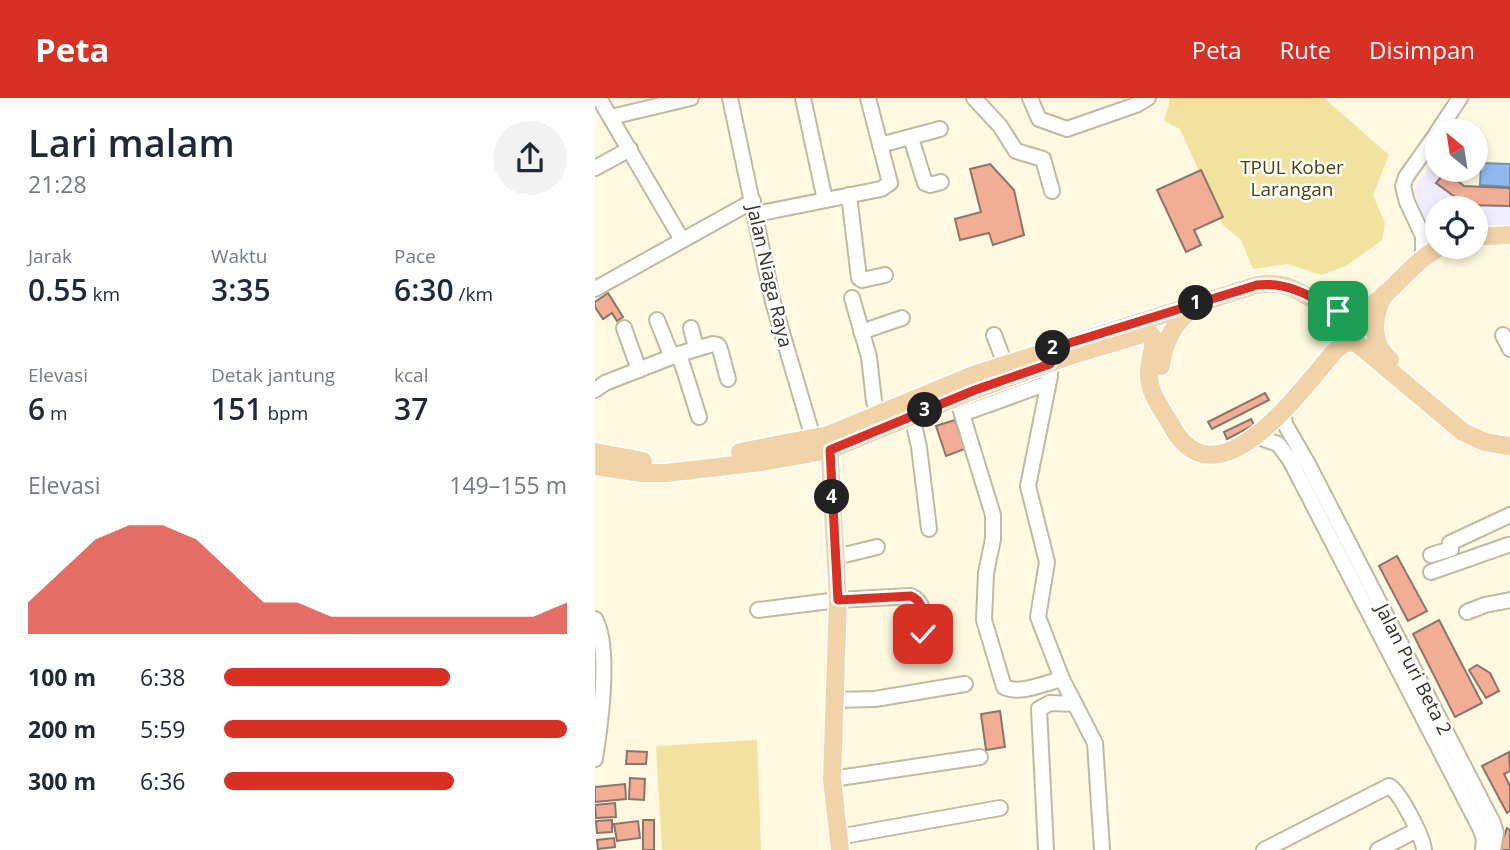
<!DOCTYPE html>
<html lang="id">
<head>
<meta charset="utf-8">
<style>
  :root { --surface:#fff; --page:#f2f2f3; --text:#1f2937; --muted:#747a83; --accent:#d93025 }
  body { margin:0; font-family:"Open Sans",sans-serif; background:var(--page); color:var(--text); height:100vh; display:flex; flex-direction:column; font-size:26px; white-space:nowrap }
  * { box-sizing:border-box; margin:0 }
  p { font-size:23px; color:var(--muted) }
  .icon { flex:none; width:38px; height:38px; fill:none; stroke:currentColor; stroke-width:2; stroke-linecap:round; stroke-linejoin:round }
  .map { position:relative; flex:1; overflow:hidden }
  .drawer { display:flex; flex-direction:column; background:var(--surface); width:595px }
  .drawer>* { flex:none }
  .needle { width:46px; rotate:330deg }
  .fabs { position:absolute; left:830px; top:21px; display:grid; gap:14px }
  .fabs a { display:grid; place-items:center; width:63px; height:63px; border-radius:50%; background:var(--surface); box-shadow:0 4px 10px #0003; font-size:35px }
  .pin { position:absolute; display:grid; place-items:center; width:60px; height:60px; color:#fff; margin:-30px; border-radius:14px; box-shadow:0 4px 10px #0006 }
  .km { position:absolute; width:35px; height:35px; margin:-18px; border-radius:50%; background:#222; color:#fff; font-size:19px; line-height:35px; text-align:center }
  .round { display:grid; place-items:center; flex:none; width:74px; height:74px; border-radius:37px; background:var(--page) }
  .overview { display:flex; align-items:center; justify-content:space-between; height:119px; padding:0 28px }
  h1 { font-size:38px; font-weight:600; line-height:52px }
  .figures { display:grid; grid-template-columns:repeat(3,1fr); gap:10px; height:119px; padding:7px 28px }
  .figures div { display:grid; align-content:center }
  .figures b { font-size:30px; font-weight:600 }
  .figures small { font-size:19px; font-weight:400 }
  .figures p { font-size:19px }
  .chart { height:196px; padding:14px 28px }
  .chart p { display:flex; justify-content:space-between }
  .chart svg { width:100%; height:126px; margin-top:7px; fill:var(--accent); opacity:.7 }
  ul { padding:0 28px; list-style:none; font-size:23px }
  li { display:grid; grid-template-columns:112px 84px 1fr; align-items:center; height:52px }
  li i { height:18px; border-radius:9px; background:var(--accent) }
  header { display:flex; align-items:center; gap:42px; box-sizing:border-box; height:98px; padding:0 35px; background:var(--accent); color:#fff }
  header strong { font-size:33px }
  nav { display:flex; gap:38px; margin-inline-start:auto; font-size:24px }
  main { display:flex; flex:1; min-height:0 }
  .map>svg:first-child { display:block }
  .commercial { fill:#eeecfe }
  .green { fill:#f1e2a0 }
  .water { fill:#91b9ee; stroke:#7590b3; stroke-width:2 }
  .building { fill:#f2ae95; stroke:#8c746b; stroke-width:2 }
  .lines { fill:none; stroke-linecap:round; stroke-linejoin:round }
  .minor-casing { stroke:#bfbaa2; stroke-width:18 }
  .major-casing { stroke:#fff; stroke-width:21 }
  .minor { stroke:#fff; stroke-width:14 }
  .major { stroke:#f1d3a7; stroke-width:18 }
  .route-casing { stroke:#fff; stroke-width:14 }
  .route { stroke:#d93025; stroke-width:9 }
  .labels { text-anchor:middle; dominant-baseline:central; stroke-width:5; stroke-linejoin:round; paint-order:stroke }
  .park-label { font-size:19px; fill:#4c420c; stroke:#fff }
  .street-label { font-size:19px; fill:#343228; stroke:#fff }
</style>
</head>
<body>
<header>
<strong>Peta</strong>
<nav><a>Peta</a><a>Rute</a><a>Disimpan</a></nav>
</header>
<main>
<section class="drawer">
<div class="overview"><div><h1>Lari malam</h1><p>21:28</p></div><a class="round"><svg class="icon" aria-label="share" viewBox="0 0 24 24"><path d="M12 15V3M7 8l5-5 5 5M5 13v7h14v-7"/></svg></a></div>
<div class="figures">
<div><p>Jarak</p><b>0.55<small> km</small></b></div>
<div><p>Waktu</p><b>3:35</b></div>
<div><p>Pace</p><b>6:30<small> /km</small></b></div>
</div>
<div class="figures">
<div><p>Elevasi</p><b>6<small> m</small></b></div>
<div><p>Detak jantung</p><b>151<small> bpm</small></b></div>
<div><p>kcal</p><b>37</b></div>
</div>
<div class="chart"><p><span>Elevasi</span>149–155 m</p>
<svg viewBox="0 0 160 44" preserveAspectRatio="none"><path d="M0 44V33L10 22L20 11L30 6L40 6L50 11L60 22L70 33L80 33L90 38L100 38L110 38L120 38L130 38L140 38L150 38L160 33V44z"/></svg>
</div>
<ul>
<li><b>100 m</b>6:38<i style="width:66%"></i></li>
<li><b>200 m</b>5:59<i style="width:100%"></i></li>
<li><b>300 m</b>6:36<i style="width:67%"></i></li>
</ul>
</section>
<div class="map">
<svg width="915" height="752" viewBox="0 0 915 752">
  <rect width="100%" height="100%" fill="#fef9e0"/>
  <path class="commercial" d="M842,58V72H871L863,82L873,91L915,92V130L880,129V110H842V132L832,133L819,91Z"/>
  <g class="green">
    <path d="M574,0H729L794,57L778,97L790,126L787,142L751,168L726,177L693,166L658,171L646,142L628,127L585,31L569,23L574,7Z"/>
    <path d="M162,642L166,752H67L61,648Z"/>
  </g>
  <path class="water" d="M886,65L915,66V89L885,87Z"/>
  <g class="building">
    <path d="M395,66L419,92L429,137L398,147L394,135L365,142L360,121L386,114L375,71Z"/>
    <path d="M606,72L628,119L599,132L606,147L591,154L562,92Z"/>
    <path d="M851,73L869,88L915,90V108L871,107L841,85Z"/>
    <path d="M13,195L28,219L22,223L17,215L8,221L0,209V204Z"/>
    <path d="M670,295L674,302L617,331L613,324Z"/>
    <path d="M656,321L659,327L632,341L629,334Z"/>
    <path d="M360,322L370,351L351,358L341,328Z"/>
    <path d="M802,458L832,513L813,523L784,468Z"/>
    <path d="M844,522L887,605L860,619L818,536Z"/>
    <path d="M882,567L895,575L904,593L891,600L874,572Z"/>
    <path d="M405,613L410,649L391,652L386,616Z"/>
    <path d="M32,653L52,654L51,666H31Z"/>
    <path d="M914,654L915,673L909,676L915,688V713L912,715L887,668Z"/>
    <path d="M35,680L50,681L49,702L34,701Z"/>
    <path d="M30,686L31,701L0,704V689Z"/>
    <path d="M20,705L21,719L1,720L0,707Z"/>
    <path d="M17,722V734L2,735L1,723Z"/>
    <rect x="48" y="722" width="11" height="30"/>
    <path d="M43,723L45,740L22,743L19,726Z"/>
    <path d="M912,730L915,732V752H904Z"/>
    <path d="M19,740L20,749L3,751L2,742Z"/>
  </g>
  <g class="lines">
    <g class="minor-casing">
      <g id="minor">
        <path d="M4,0L87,142"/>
        <path d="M135,0L178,204L221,350"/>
        <path d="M208,0L230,102"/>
        <path d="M379,0L405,28L421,53L448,61L457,93"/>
        <path d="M435,0L444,21L472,31L541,7L553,0"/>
        <path d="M16,19L96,0"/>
        <path d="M843,33L865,0"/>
        <path d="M316,40L330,85L335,87L346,84"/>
        <path d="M285,47L345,31"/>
        <path d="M0,70L35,51"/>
        <path d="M254,97L264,180L267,182L290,177"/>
        <path d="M161,116L286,91L295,85L273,0"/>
        <path d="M828,159V138L812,104L808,88L811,79L842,35"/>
        <path d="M0,191L158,103"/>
        <path d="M257,200L274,259L279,303L283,316"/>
        <path d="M62,222L77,259"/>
        <path d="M29,230L44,272"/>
        <path d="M96,230L101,250"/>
        <path d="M266,234L307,220"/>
        <path d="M399,237L410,266"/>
        <path d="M908,237L915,251"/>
        <path d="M84,256L104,319"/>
        <path d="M455,257V278L433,388L452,464L443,519L467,581L500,645L507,752"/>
        <path d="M0,292L10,285L84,256L118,246L123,247L125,251L133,281"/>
        <path d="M362,300L398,417V441L391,475L389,522L409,589C425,597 450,585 467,581"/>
        <path d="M688,315L690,326L713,366L898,725L901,735L898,752"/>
        <path d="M367,316L453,285"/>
        <path d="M317,318L324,349L334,431"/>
        <path d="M660,338L683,346L695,362L885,730L889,741L888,752"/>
        <path d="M836,457L856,451L855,445L915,417"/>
        <path d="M241,459L282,449"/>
        <path d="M836,474L913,447"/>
        <path d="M163,512L243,502L316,498C331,504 328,522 328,536"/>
        <path d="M872,514L890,507L915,502"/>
        <path d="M0,521C16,549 5,629 0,661"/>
        <path d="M240,602L280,601L370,586"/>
        <path d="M237,681L385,659"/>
        <path d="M243,739L405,710"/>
        <path d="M451,752L444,611L455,605L480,606"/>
        <path d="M669,752L794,688C805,694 828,739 829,752"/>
        <path d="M783,752L822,732"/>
      </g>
    </g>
    <g class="major-casing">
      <g id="major">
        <path d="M880,139L915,137"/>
        <path d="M789,196C778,220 774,243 795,262"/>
        <path d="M566,268C569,244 579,224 599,209"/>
        <path d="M234,344L243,502L237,681L245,752"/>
        <path d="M0,354L48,363"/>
        <path d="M145,354L233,337L378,277L662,187C673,185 683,185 694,189C715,197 742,222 765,213C794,202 815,163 846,149"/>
        <path d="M0,368L47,375H71L167,364L235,352L380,292L480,256L551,235L556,237L559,241C558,254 553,266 554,279C554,296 571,317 579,332C625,408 709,288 739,254C746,247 754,241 764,247L868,334L890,344L915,348"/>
      </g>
    </g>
    <use href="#minor" class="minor"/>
    <use href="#major" class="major"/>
  </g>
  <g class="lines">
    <g class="route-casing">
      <path id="route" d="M328,536C328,522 331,504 316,498L243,502L235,352L380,292L455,266V251L662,187C692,183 717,199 743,213"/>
    </g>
    <use href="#route" class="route"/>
  </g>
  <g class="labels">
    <g class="park-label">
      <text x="697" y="69">TPUL Kober<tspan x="697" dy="22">Larangan</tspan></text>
    </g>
    <g class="street-label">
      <text transform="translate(175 178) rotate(77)">Jalan Niaga Raya</text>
      <text transform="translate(819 571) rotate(63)">Jalan Puri Beta 2</text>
    </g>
  </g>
</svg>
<div class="fabs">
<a><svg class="needle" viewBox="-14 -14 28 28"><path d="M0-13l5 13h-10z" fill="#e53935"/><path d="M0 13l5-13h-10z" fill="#747a83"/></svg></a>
<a><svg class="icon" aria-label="locate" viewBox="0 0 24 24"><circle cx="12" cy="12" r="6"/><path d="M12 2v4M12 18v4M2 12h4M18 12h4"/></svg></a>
</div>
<div class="pin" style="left:743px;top:213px;background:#1e9e55"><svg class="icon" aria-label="arrive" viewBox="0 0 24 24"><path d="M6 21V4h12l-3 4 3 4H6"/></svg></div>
<div class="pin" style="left:328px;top:536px;background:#d93025"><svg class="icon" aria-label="check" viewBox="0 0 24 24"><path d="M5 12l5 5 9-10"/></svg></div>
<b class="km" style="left:601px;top:205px">1</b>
<b class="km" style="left:458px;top:250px">2</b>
<b class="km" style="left:330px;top:312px">3</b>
<b class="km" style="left:237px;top:399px">4</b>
</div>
</main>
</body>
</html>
